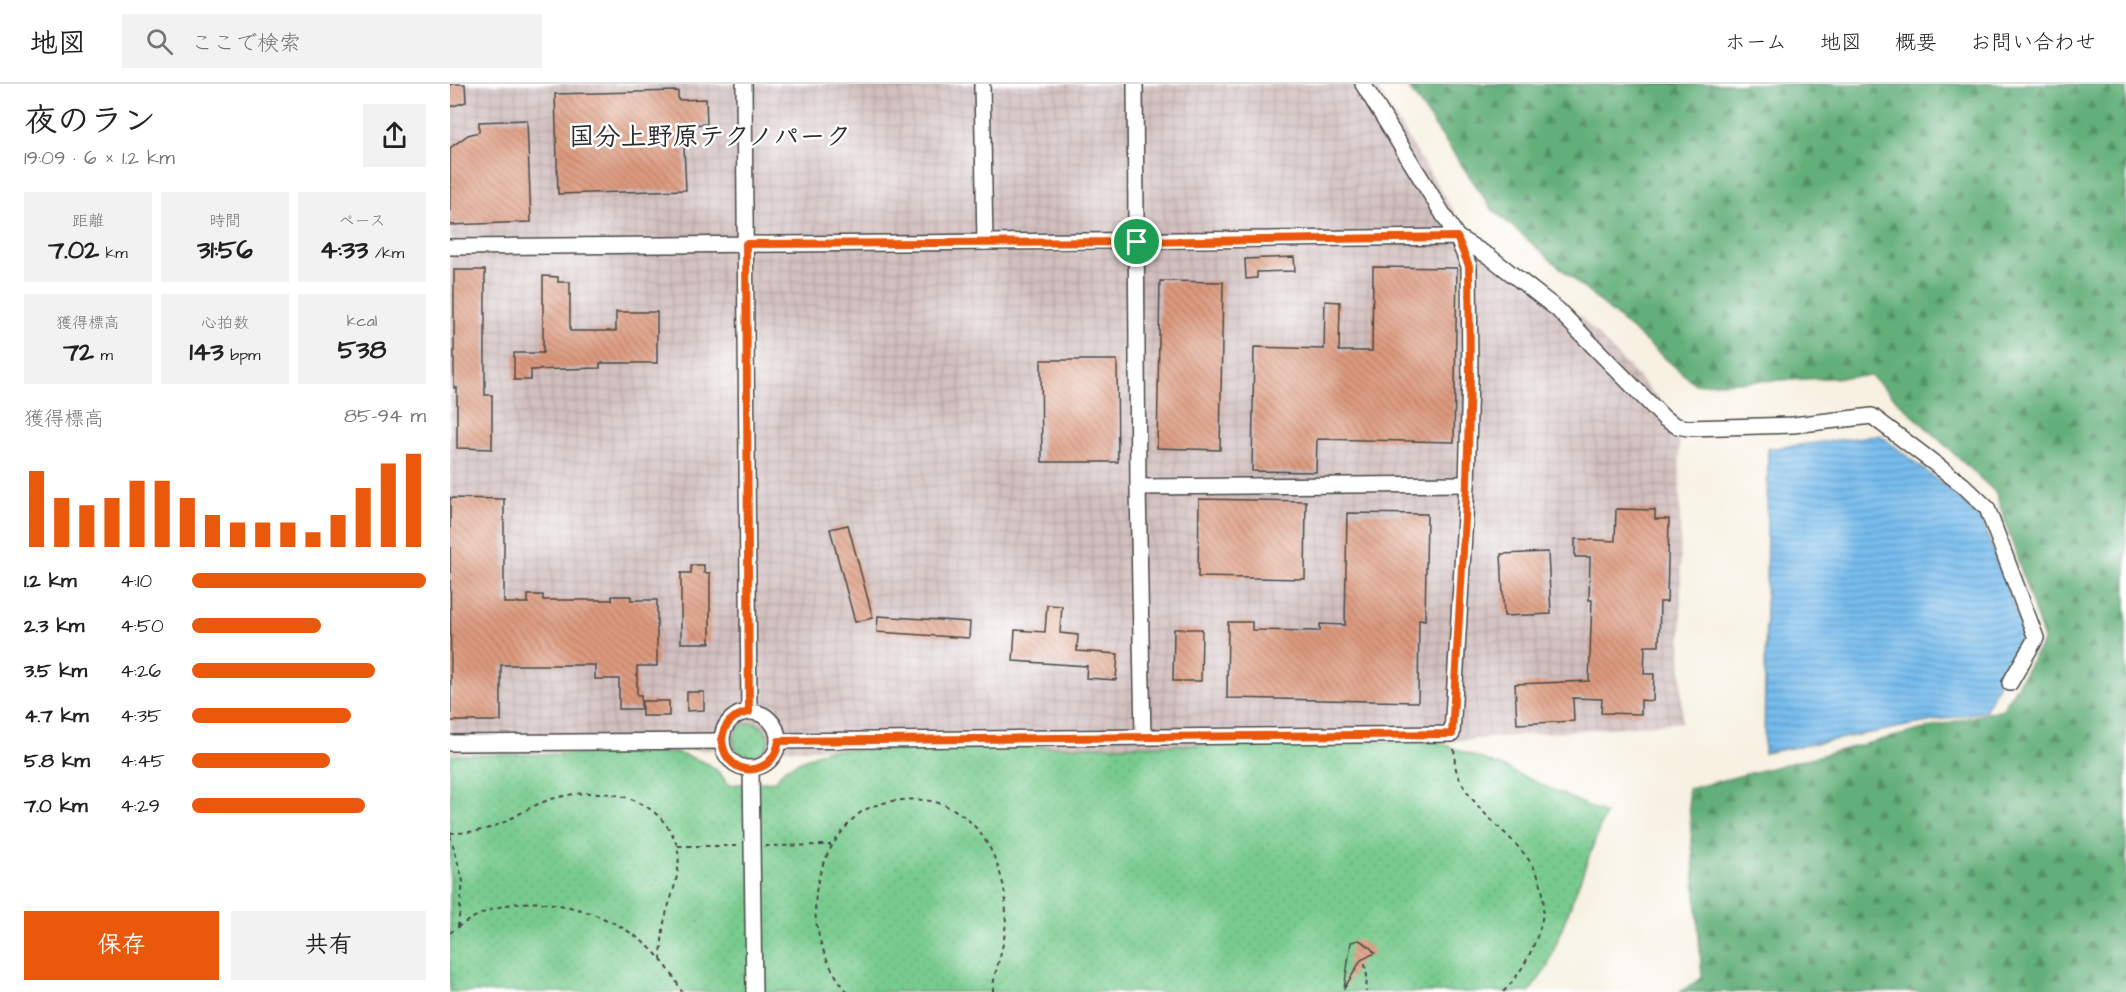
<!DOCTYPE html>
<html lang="ja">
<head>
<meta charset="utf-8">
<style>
  :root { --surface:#fff; --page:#f2f2f2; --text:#222; --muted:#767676; --line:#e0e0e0; --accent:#ea580c }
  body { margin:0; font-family:"Architects Daughter","Klee One",sans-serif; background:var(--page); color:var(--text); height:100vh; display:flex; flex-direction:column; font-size:22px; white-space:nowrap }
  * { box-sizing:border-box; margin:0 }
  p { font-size:20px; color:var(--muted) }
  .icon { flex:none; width:33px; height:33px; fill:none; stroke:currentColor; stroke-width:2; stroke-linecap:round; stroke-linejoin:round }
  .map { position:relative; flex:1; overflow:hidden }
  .sheet { display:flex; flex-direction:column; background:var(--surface); width:450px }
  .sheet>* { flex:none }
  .pin { position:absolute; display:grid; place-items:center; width:51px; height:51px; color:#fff; margin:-26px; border:3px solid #fff; border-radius:50%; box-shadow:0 2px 6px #0007 }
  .round { display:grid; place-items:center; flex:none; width:63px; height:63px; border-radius:0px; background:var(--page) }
  .summary { display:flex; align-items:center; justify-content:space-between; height:102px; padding:0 24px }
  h1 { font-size:33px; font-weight:700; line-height:45px }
  .figures { display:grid; grid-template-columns:repeat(3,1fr); gap:9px; height:102px; padding:6px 24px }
  .figures div { display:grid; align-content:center; border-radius:0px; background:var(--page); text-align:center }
  .figures b { font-size:26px; font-weight:700 }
  .figures small { font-size:16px; font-weight:400 }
  .figures p { font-size:16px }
  .chart { height:168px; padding:12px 24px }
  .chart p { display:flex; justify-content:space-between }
  .chart svg { width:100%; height:108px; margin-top:6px; stroke:var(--accent); stroke-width:6 }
  .button { display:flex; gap:12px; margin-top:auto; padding:12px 24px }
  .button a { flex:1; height:69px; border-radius:0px; background:var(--accent); color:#fff; font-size:24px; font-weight:700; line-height:69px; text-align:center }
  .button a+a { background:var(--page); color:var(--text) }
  ul { padding:0 24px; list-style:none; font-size:20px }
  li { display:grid; grid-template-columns:96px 72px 1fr; align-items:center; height:45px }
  li i { height:15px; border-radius:8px; background:var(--accent) }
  header { display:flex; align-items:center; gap:36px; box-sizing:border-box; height:84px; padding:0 30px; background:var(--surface); border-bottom:2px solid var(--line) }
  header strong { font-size:28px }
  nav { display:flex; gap:33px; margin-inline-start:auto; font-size:21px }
  .search { width:420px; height:54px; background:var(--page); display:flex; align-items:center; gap:15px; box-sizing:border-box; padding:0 21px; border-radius:0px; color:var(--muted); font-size:22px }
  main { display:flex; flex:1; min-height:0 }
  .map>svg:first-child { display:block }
  .industrial { fill:url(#industrial-grid) }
  .green { fill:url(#green-dots); stroke:#527b5c; stroke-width:1.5 }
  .forest { fill:url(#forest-firs); stroke:#466d52; stroke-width:1.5 }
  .water { fill:url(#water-rules); stroke:#50748c; stroke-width:1.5 }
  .building { fill:url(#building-back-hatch) }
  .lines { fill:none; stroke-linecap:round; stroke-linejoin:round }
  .minor-casing { stroke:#4a4946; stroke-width:18 }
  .path { stroke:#4a4946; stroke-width:2; stroke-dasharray:4.5 4.5; stroke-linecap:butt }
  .minor { stroke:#fff; stroke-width:15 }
  .route-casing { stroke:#fff; stroke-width:12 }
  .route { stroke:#ea580c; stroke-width:8 }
  .labels { text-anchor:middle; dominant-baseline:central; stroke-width:5; stroke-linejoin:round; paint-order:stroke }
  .quarter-label { font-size:26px; font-weight:bold; fill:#2b2b2b; stroke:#fff }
</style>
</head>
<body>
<header>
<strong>地図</strong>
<div class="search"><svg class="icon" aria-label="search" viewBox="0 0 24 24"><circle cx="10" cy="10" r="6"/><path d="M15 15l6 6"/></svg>ここで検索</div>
<nav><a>ホーム</a><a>地図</a><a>概要</a><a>お問い合わせ</a></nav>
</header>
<main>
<section class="sheet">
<div class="summary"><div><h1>夜のラン</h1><p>19:09 · 6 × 1.2 km</p></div><a class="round"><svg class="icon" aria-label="share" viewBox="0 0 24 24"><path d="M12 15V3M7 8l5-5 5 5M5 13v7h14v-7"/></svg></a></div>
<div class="figures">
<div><p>距離</p><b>7.02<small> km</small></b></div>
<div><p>時間</p><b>31:56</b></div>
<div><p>ペース</p><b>4:33<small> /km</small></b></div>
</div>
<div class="figures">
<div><p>獲得標高</p><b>72<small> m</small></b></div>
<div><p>心拍数</p><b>143<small> bpm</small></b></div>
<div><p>kcal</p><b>538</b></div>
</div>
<div class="chart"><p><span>獲得標高</span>85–94 m</p>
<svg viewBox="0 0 160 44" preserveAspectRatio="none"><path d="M5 44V13M15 44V24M25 44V27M35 44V24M45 44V17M55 44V17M65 44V24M75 44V31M85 44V34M95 44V34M105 44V34M115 44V38M125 44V31M135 44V20M145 44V10M155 44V6"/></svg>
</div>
<ul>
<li><b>1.2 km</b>4:10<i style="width:100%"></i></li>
<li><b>2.3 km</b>4:50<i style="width:55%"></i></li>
<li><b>3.5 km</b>4:26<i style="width:78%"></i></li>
<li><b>4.7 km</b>4:35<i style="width:68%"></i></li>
<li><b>5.8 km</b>4:45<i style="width:59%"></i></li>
<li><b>7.0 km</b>4:29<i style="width:74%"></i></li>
</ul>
<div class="button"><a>保存</a><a>共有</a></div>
</section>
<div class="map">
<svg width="1676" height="908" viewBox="0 0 1676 908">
  <defs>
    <pattern id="industrial-grid" width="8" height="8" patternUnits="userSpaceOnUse" patternTransform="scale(1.5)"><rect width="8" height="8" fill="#d2bfbf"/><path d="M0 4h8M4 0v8" fill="none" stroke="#b4a4a4"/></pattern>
    <pattern id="green-dots" width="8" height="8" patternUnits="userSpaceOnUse" patternTransform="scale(1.5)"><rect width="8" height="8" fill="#78cb8e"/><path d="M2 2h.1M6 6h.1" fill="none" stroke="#68ae7b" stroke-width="1.8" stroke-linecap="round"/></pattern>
    <pattern id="forest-firs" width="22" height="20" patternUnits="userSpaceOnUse" patternTransform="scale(1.5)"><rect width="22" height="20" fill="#62af79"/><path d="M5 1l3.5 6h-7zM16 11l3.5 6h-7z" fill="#518f63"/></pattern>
    <pattern id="water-rules" width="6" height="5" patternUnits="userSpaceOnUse" patternTransform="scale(1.5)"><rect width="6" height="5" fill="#76bced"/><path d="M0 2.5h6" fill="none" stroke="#6199c0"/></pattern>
    <pattern id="building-back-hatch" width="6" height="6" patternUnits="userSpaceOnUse" patternTransform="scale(1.5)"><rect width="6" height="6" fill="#dd9a7e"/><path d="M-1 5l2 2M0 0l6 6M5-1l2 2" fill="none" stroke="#b37e67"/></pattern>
  </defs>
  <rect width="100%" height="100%" fill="#fff"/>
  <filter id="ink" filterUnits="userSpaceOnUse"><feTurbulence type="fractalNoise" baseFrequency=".0167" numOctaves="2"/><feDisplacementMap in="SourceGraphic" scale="12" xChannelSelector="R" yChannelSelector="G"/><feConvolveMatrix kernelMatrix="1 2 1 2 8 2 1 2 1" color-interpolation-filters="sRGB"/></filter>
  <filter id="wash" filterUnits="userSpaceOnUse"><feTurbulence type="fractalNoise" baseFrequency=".008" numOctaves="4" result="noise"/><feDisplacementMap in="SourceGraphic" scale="24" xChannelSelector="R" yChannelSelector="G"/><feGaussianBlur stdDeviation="1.35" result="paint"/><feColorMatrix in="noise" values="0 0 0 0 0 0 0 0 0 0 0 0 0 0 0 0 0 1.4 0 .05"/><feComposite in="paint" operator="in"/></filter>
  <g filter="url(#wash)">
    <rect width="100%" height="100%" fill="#f7f1e2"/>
    <path class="industrial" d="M0,0H924L1013,142L1124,226L1229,336L1232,638L988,658L0,669Z"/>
    <g class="green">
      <circle cx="301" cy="656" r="17"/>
      <path d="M985,657L1055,684L1155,730L1097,884L1079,908H0V671L227,669C251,677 265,678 278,701L325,697L335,684L376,666Z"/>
    </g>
    <path class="forest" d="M956,0H1676V908H1230L1252,894L1238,705L1553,625L1594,556L1546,409L1421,292L1245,300L1042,125Z"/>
    <path class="water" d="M1430,351L1500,406L1531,435L1574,549L1535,627L1314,669L1318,365Z"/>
    <g id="blocks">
      <g class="building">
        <path d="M0,0H15L16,18L0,23Z"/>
        <path d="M228,7V16L256,15L257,40L233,41L236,106L108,110L105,10Z"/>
        <path d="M77,36L81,138L0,141V64L18,51L29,48V38Z"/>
        <path d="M844,173L845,187L807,188V194L796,195L795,175Z"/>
        <path d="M923,183L1007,184L1004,358L867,355L866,388L802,387L804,263L874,265L875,217L890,218L889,267H922Z"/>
        <path d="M4,186H35V311H42V365L7,364V304H4Z"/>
        <path d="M93,192L108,193V198H120V247H166V228H207V279H150V284L81,286V296H64V269H93Z"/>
        <path d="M710,197L773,198L770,366L707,364Z"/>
        <path d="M591,276H667L668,378H592Z"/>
        <path d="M0,414L54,415V519H78V511H93V516H162V512H181V516H207V582H187V611H191V625H169V595H145V581H51V637H1Z"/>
        <path d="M749,415L856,417L855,495L748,493Z"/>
        <path d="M1166,425L1205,426V435H1219L1217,518H1210L1209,562H1195L1194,590H1204L1203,617L1191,616V630L1151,629L1152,615L1123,614L1124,637L1067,640L1065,600L1139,597L1142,516H1139L1140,473H1125V455L1165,457Z"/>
        <path d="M897,429L977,430L975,536L969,535L968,618L777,614L778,538H802V546L870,547V540L895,541Z"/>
        <path d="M398,441L423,534L405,538L380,445Z"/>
        <path d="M1098,468L1101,530L1054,532L1051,470Z"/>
        <path d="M241,481H254V489H260V559H231V489H241Z"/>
        <path d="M597,521L612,522L610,549L628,551L627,567L668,570L666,596L636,594L637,582L563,577L565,546L595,548Z"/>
        <path d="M428,532L520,538L519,554L427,548Z"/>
        <path d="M724,545H752L751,597H723Z"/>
        <path d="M237,608H254V626L237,627Z"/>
        <rect x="192" y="617" width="27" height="15"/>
        <path d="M909,856L919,862L925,869L911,876L894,905L901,858Z"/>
      </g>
    </g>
  </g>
  <g filter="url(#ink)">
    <use href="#blocks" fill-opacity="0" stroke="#4a4946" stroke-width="1.5"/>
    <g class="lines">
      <g class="minor-casing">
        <g id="minor">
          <path d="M294,0L299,628"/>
          <path d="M532,0L535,158"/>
          <path d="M685,0L688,403L693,652"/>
          <path d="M0,163C336,159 671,158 1007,153L1040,173L1107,225L1215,335L1227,342L1238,344L1343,341L1422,332L1513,401L1537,424L1586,554L1560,599"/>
          <path d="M688,403L1017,400"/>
          <circle cx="300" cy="656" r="28"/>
          <path d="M329,657L1002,650L1017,400L1020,292L1019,182L1007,153L913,0"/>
          <path d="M0,659L272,657"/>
          <path d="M301,685L304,908"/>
        </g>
      </g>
      <g class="path">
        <path d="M1004,665C1005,672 1004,681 1007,688C1030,750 1116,767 1088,850C1080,872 1070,891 1053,908"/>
        <path d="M0,749C12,749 24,748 36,745C55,740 69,729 86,721C119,706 166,703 197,723C210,731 223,747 227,762C233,786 221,811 215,834C212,847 212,861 211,875"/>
        <path d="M0,751L13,797L8,842"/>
        <path d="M228,762H288"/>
        <path d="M315,762L381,761"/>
        <path d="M0,849C17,835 40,824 62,820C112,812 181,837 212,877C220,886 226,897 232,908"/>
        <path d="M915,880L917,892L916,908"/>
        <path d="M398,908C360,864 353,801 388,753C395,744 403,733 413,727C425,720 439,717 452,716C509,710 541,750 553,800C557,820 557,844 552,864C549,879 543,892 543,908"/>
      </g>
      <use href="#minor" class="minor"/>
    </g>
  </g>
  <g class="lines" filter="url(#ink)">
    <g class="route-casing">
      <path id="route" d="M1007,153L1019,182L1020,292L1017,400L1002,650L329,657C327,668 323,678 311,683C274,698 252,637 299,628L296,160L687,158Z"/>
    </g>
    <use href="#route" class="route"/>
  </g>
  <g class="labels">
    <g class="quarter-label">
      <text x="260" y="53">国分上野原テクノパーク</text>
    </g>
  </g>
</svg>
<div class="pin" style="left:687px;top:158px;background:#1e9e55"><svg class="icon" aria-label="arrive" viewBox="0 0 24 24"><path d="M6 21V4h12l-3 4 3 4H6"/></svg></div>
</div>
</main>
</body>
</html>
